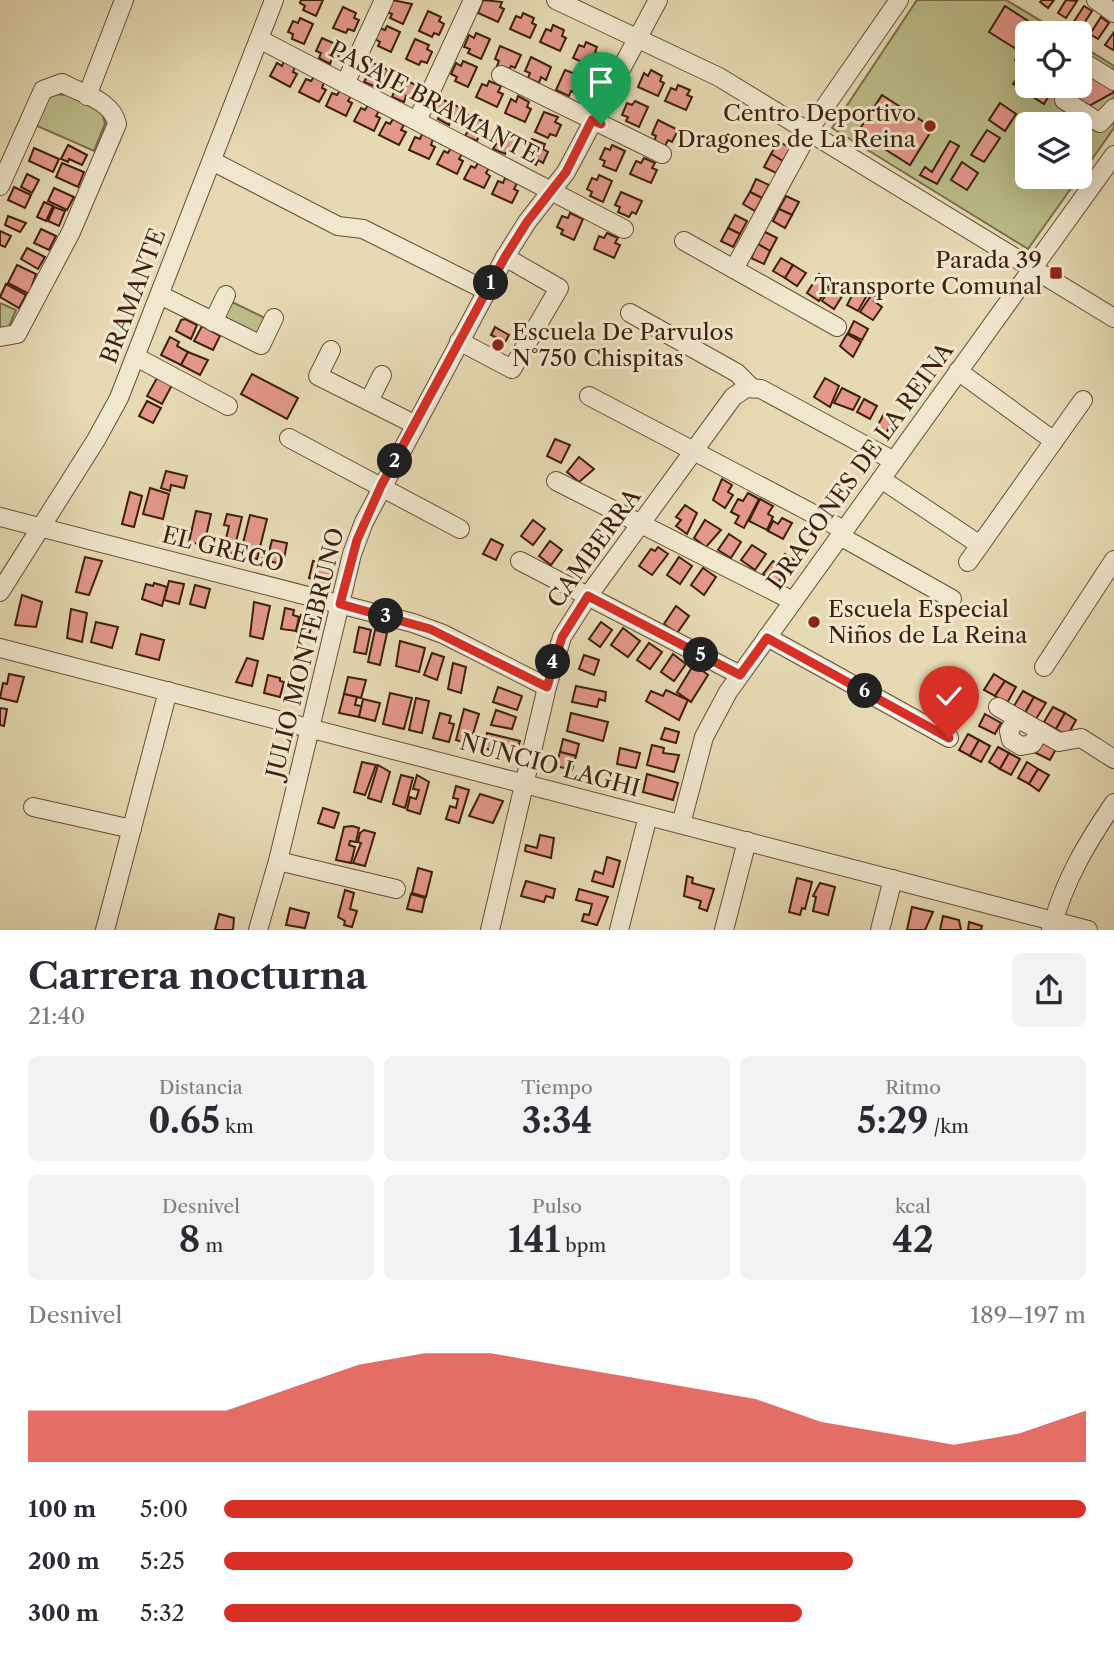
<!DOCTYPE html>
<html lang="es">
<head>
<meta charset="utf-8">
<style>
  :root { --surface:#fff; --page:#f2f2f3; --text:#2b2b33; --muted:#7c7c81; --accent:#d93025 }
  body { margin:0; font-family:"Libre Caslon Text",serif; background:var(--page); color:var(--text); height:100vh; display:flex; flex-direction:column; font-size:26px; white-space:nowrap }
  * { box-sizing:border-box; margin:0 }
  p { font-size:23px; color:var(--muted) }
  .icon { flex:none; width:38px; height:38px; fill:none; stroke:currentColor; stroke-width:2; stroke-linecap:round; stroke-linejoin:round }
  .map { position:relative; height:930px; overflow:hidden }
  .panel { display:flex; flex-direction:column; background:var(--surface); flex:1 }
  .panel>* { flex:none }
  .controls { position:absolute; left:1015px; top:21px; display:grid; gap:14px }
  .controls a { display:grid; place-items:center; width:77px; height:77px; border-radius:10px; background:var(--surface); box-shadow:0 7px 28px #0002; font-size:35px }
  .pin { position:absolute; display:grid; place-items:center; width:60px; height:60px; color:#fff; margin:-72px -30px; border-radius:50% 50% 50% 0; rotate:-45deg; box-shadow:0 0 7px #0007 }
  .pin .icon { rotate:45deg }
  .km { position:absolute; width:35px; height:35px; margin:-18px; border-radius:50%; background:#222; color:#fff; font-size:19px; line-height:35px; text-align:center }
  .round { display:grid; place-items:center; flex:none; width:74px; height:74px; border-radius:10px; background:var(--page) }
  .summary { display:flex; align-items:center; justify-content:space-between; height:119px; padding:0 28px }
  h1 { font-size:38px; font-weight:700; line-height:52px }
  .stats { display:grid; grid-template-columns:repeat(3,1fr); gap:10px; height:119px; padding:7px 28px }
  .stats div { display:grid; align-content:center; border-radius:10px; background:var(--page); text-align:center }
  .stats b { font-size:35px; font-weight:700 }
  .stats small { font-size:19px; font-weight:400 }
  .stats p { font-size:19px }
  .chart { height:196px; padding:14px 28px }
  .chart p { display:flex; justify-content:space-between }
  .chart svg { width:100%; height:126px; margin-top:7px; fill:var(--accent); opacity:.7 }
  ul { padding:0 28px; list-style:none; font-size:23px }
  li { display:grid; grid-template-columns:112px 84px 1fr; align-items:center; height:52px }
  li i { height:18px; border-radius:9px; background:var(--accent) }
  .map>svg:first-child { display:block }
  .green { fill:#bbbe89; stroke:#7d6e4b; stroke-width:2 }
  .building { fill:#e4988b; stroke:#3f1f0d; stroke-width:2 }
  .lines { fill:none; stroke-linecap:round; stroke-linejoin:round }
  .minor-casing { stroke:#694e36; stroke-width:20 }
  .minor { stroke:#efe7ce; stroke-width:18 }
  .route-casing { stroke:#fff; stroke-width:14 }
  .route { stroke:#d93025; stroke-width:9 }
  .poi-dot { fill:#8f2418; stroke:#efe7ce; stroke-width:2.5 }
  .labels { text-anchor:middle; dominant-baseline:central; stroke-width:6; stroke-linejoin:round; paint-order:stroke }
  .street-label { font-size:23px; fill:#3f1f0d; stroke:#efe7ce }
  .poi-label { font-size:23px; fill:#3f1f0d; stroke:#efe7ce; text-anchor:end }
</style>
</head>
<body>
<div class="map">
<svg width="1114" height="930" viewBox="0 0 1114 930">
  <rect width="100%" height="100%" fill="#e6dab3"/>
  <filter id="stains"><feTurbulence type="fractalNoise" baseFrequency=".00286" numOctaves="4"/><feColorMatrix values="0 0 0 0 .2 0 0 0 0 .09 0 0 0 0 .02 0 0 0 .5 -.17"/></filter>
  <radialGradient id="worn" r=".72"><stop offset=".6" stop-color="#630" stop-opacity="0"/><stop offset="1" stop-color="#630" stop-opacity=".3"/></radialGradient>
  <g class="green">
    <path d="M917,0H1006L1061,33H1027V86H1080V45L1114,66V128L1080,176V124H1027V177H1079L1028,249L832,128Z"/>
    <path d="M50,94L72,95L102,112L105,124L94,151L35,125Z"/>
    <path d="M230,301L267,319L257,339L220,321Z"/>
    <path d="M0,303L16,310L8,329H0Z"/>
  </g>
  <g class="building">
    <path d="M301,0H323L316,16L303,10L305,6L300,3Z"/>
    <path d="M392,0L412,4L403,24L390,18L392,14L387,12Z"/>
    <path d="M483,0L502,2L500,7L504,9L498,22L478,13Z"/>
    <path d="M1042,0H1054L1048,8L1040,2Z"/>
    <path d="M1066,0L1077,1L1066,18L1058,13Z"/>
    <path d="M1005,6L1045,32L1027,33V42L1021,52L989,32Z"/>
    <path d="M1084,6L1092,11L1081,28L1073,23Z"/>
    <path d="M343,7L356,13L354,18L359,20L354,31L348,29L346,33L333,28Z"/>
    <path d="M428,11L441,17L439,21L444,24L439,35L434,33L432,37L419,31Z"/>
    <path d="M523,13L534,18L532,23L536,25L530,38L510,29L516,16L521,18Z"/>
    <path d="M1101,17L1109,23L1098,39L1090,34Z"/>
    <path d="M300,18L313,24L304,44L292,39L293,34L288,32L293,21L298,23Z"/>
    <path d="M553,25L564,30L562,36L566,38L560,51L540,42L546,29L551,31Z"/>
    <path d="M387,26L400,32L391,52L378,46L380,42L375,39L379,28L385,30Z"/>
    <path d="M1114,32V49L1113,50L1105,45Z"/>
    <path d="M476,33L490,39L481,59L468,53L470,49L464,47L469,35L474,38Z"/>
    <path d="M322,38L342,47L337,60L332,58L330,64L319,58L321,53L316,51Z"/>
    <path d="M415,39L429,45L427,49L432,52L427,63L421,61L419,65L406,59Z"/>
    <path d="M586,42L597,47L595,52L599,54L593,67L573,58L579,45L584,47Z"/>
    <path d="M1027,42V68L1015,60Z"/>
    <path d="M500,46L521,55L515,68L511,66L508,71L497,66L499,61L495,59Z"/>
    <path d="M531,57L551,67L546,80L541,77L539,83L528,78L530,73L525,71Z"/>
    <path d="M284,61L295,67L293,72L297,74L290,87L270,76L277,63L282,66Z"/>
    <path d="M368,61L388,70L382,83L378,81L376,87L364,82L367,76L362,74Z"/>
    <path d="M463,61L477,67L468,87L455,81L457,77L451,74L456,63L461,66Z"/>
    <path d="M1080,68L1114,90V92L1087,107L1055,86H1080Z"/>
    <path d="M565,70L578,75L576,80L582,83L577,94L571,91L569,96L556,90Z"/>
    <path d="M651,70L662,76L660,81L664,83L658,96L638,87L644,73L648,76Z"/>
    <path d="M1019,75L1027,80V86H1037L1050,94L1044,104L1013,84Z"/>
    <path d="M396,76L416,85L410,98L406,96L404,102L392,97L394,92L390,89Z"/>
    <path d="M314,77L324,82L322,88L326,90L319,102L299,92L306,79L311,81Z"/>
    <path d="M489,81L501,86L498,92L503,94L497,107L476,97L482,84L487,86Z"/>
    <path d="M678,85L690,90L687,95L692,97L686,110L665,101L671,88L676,90Z"/>
    <path d="M340,90L351,96L348,101L352,103L346,116L326,106L332,93L337,95Z"/>
    <path d="M882,95L933,128L910,165L858,132Z"/>
    <path d="M518,96L529,102L527,107L531,109L525,122L505,113L511,99L516,102Z"/>
    <path d="M441,99L461,108L456,121L451,119L449,125L438,119L440,114L435,112Z"/>
    <path d="M635,101L648,107L639,127L626,121L628,117L622,115L627,103L632,105Z"/>
    <path d="M1000,103L1016,114L1005,131L989,120Z"/>
    <path d="M368,105L379,111L376,116L380,118L374,131L354,121L361,108L365,110Z"/>
    <path d="M544,112L558,117L555,122L561,125L556,136L550,134L548,138L535,132Z"/>
    <path d="M469,115L489,124L483,137L479,135L477,141L465,136L468,131L463,128Z"/>
    <path d="M393,119L404,125L401,130L406,132L399,145L379,135L386,122L390,124Z"/>
    <path d="M658,120L678,130L672,142L668,140L665,146L654,141L656,136L652,134Z"/>
    <path d="M497,129L517,138L511,151L507,149L505,154L493,149L496,144L491,142Z"/>
    <path d="M987,130L1000,138L984,162L971,155Z"/>
    <path d="M422,134L433,139L431,145L435,147L429,159L409,150L415,137L420,139Z"/>
    <path d="M532,139L545,144L543,149L548,152L543,163L538,160L536,165L523,159Z"/>
    <path d="M778,141L790,148L783,161L771,154Z"/>
    <path d="M950,141L959,146L937,184L920,175L925,167L932,172Z"/>
    <path d="M68,145L87,155L82,165L69,159L68,162L61,159Z"/>
    <path d="M612,145L625,151L616,171L603,166L605,161L600,159L605,148L610,150Z"/>
    <path d="M34,148L59,159L53,172L29,161Z"/>
    <path d="M451,148L462,154L459,159L463,161L457,174L437,164L444,151L448,153Z"/>
    <path d="M771,154L783,161L776,173L764,167Z"/>
    <path d="M644,158L655,163L652,168L657,170L651,183L630,174L636,161L641,163Z"/>
    <path d="M962,162L978,173L967,190L951,180Z"/>
    <path d="M62,163L84,172L78,187L56,177Z"/>
    <path d="M478,163L489,168L486,173L490,176L484,188L464,179L471,166L475,168Z"/>
    <path d="M27,174L39,180L32,193L21,187Z"/>
    <path d="M599,175L612,181L603,202L590,196L592,192L587,189L592,178L597,180Z"/>
    <path d="M505,178L517,183L514,189L518,191L512,203L492,194L498,181L503,183Z"/>
    <path d="M756,179L769,185L762,198L750,192Z"/>
    <path d="M14,187L31,195L25,208L8,200Z"/>
    <path d="M54,188L74,197L67,210L48,201Z"/>
    <path d="M621,192L642,201L636,214L632,212L629,217L618,212L620,207L615,205Z"/>
    <path d="M750,192L762,198L755,211L743,204Z"/>
    <path d="M786,196L799,202L792,215L779,209Z"/>
    <path d="M44,202L53,206L46,221L37,217Z"/>
    <path d="M54,207L65,211L59,226L48,221Z"/>
    <path d="M779,209L792,215L785,228L773,221Z"/>
    <path d="M570,213L583,219L574,240L561,234L563,230L557,227L562,216L568,218Z"/>
    <path d="M735,215L747,221L740,234L728,228Z"/>
    <path d="M8,216L26,223L20,232L5,225Z"/>
    <path d="M728,228L740,234L733,247L721,241Z"/>
    <path d="M41,229L56,236L49,250L34,243Z"/>
    <path d="M0,231L11,236L5,247L0,245Z"/>
    <path d="M765,232L777,238L770,251L758,244Z"/>
    <path d="M607,233L618,238L615,243L620,245L614,258L594,249L599,236L604,238Z"/>
    <path d="M758,244L770,251L764,264L751,258Z"/>
    <path d="M27,248L45,257L38,269L21,259Z"/>
    <path d="M781,258L793,265L785,278L773,271Z"/>
    <path d="M17,265L36,274L29,294L8,283Z"/>
    <path d="M793,265L806,273L797,286L785,278Z"/>
    <path d="M819,274L831,282L819,301L807,293Z"/>
    <path d="M834,282L846,290L834,309L822,301Z"/>
    <path d="M6,284L26,295L19,308L0,297Z"/>
    <path d="M855,290L866,297L858,311L847,305Z"/>
    <path d="M872,294L877,297L874,301L882,307L873,320L860,312Z"/>
    <path d="M185,319L197,325L191,339L176,331L181,320Z"/>
    <path d="M854,321L868,329L862,340L848,333Z"/>
    <path d="M202,326L220,336L213,350L194,341Z"/>
    <path d="M495,327L509,335L497,357L489,352L497,338L491,335Z"/>
    <path d="M847,334L861,342L853,357L840,346Z"/>
    <path d="M170,337L179,342L177,346L188,352L181,365L161,355Z"/>
    <path d="M188,352L208,360L200,375L181,365Z"/>
    <path d="M252,374L298,398L287,419L241,394Z"/>
    <path d="M157,378L172,385L162,404L147,396Z"/>
    <path d="M825,378L839,386L830,407L814,397Z"/>
    <path d="M842,388L860,397L853,410L834,403Z"/>
    <path d="M864,399L877,406L870,419L857,412Z"/>
    <path d="M147,401L161,408L153,423L139,416Z"/>
    <path d="M885,412L895,417L884,437L874,432Z"/>
    <path d="M555,439L570,445L561,463L547,456Z"/>
    <path d="M579,457L594,469L579,482L567,472Z"/>
    <path d="M166,471L187,476L184,488L171,485L170,491L161,488Z"/>
    <path d="M722,479L732,485L728,492L733,495L725,508L713,500Z"/>
    <path d="M150,488L169,494L163,519L143,514Z"/>
    <path d="M130,492L142,496L134,527L122,524Z"/>
    <path d="M748,493L759,499L744,528L735,523L739,516L731,512L738,499L743,501Z"/>
    <path d="M760,499L773,506L768,514L773,517L767,530L749,521Z"/>
    <path d="M685,505L697,513L687,534L676,526L681,520L676,517Z"/>
    <path d="M196,511L211,514L204,545L189,542Z"/>
    <path d="M227,514L242,517L233,554L223,551L229,526L224,525Z"/>
    <path d="M250,515L267,519L257,559L240,555Z"/>
    <path d="M782,518L792,523L783,539L768,531L773,521L778,524Z"/>
    <path d="M533,520L545,529L533,545L521,536Z"/>
    <path d="M705,520L721,530L706,547L694,538Z"/>
    <path d="M729,534L741,542L731,558L718,550Z"/>
    <path d="M491,539L503,545L496,560L483,554Z"/>
    <path d="M272,540L287,543L283,564L262,560L264,551L269,552Z"/>
    <path d="M550,541L562,550L551,565L539,556Z"/>
    <path d="M752,545L766,554L755,570L741,560Z"/>
    <path d="M658,547L668,554L652,575L639,566L651,549L655,551Z"/>
    <path d="M785,554L794,560L784,574L779,575L782,577L777,584L763,574L773,561L776,563Z"/>
    <path d="M85,557L102,561L89,595L76,592Z"/>
    <path d="M679,557L692,566L680,584L667,575Z"/>
    <path d="M313,561L333,566L329,583L309,578Z"/>
    <path d="M703,568L716,577L704,595L691,585Z"/>
    <path d="M169,581L184,584L179,604L164,600Z"/>
    <path d="M154,583L167,587L162,606L142,599L146,584L153,586Z"/>
    <path d="M195,585L210,589L205,608L190,604Z"/>
    <path d="M22,595L42,602L36,627L15,625Z"/>
    <path d="M254,602L270,606L263,639L250,636Z"/>
    <path d="M676,606L689,616L677,633L664,624Z"/>
    <path d="M285,608L294,610L293,615L299,617L296,631L281,629Z"/>
    <path d="M71,609L87,613L82,642L67,638Z"/>
    <path d="M301,615L314,619L308,638L296,631Z"/>
    <path d="M96,622L118,627L112,648L91,642Z"/>
    <path d="M601,622L612,630L600,647L589,639Z"/>
    <path d="M359,627L371,630L366,654L354,652Z"/>
    <path d="M623,628L640,641L628,657L611,645Z"/>
    <path d="M375,630L387,633L380,665L368,662Z"/>
    <path d="M141,634L164,640L159,660L136,654Z"/>
    <path d="M400,641L425,648L419,672L396,666Z"/>
    <path d="M649,643L662,652L650,669L637,660Z"/>
    <path d="M432,653L444,657L437,680L424,675Z"/>
    <path d="M673,654L686,664L674,681L661,672Z"/>
    <path d="M584,655L599,660L594,675L579,669Z"/>
    <path d="M247,658L258,661L252,686L236,682Z"/>
    <path d="M453,663L466,667L461,693L448,689Z"/>
    <path d="M694,664L708,675L691,702L677,692Z"/>
    <path d="M9,674L24,677L17,702L0,698L3,683L7,684Z"/>
    <path d="M994,674L1005,681L995,696L984,690Z"/>
    <path d="M268,675L280,678V681L284,682L280,697L264,693Z"/>
    <path d="M348,677L366,680L361,698L344,694Z"/>
    <path d="M1005,681L1016,687L1007,703L995,696Z"/>
    <path d="M576,686L606,692L605,701L599,699L597,707L572,702Z"/>
    <path d="M498,687L522,696L517,710L493,702Z"/>
    <path d="M666,690L688,700L679,720L646,701L651,691L663,696Z"/>
    <path d="M1023,691L1034,697L1025,713L1014,706Z"/>
    <path d="M390,693L412,698L404,729L383,724Z"/>
    <path d="M344,694L357,697L355,705L362,706L359,717L339,713Z"/>
    <path d="M1034,697L1046,703L1036,719L1025,713Z"/>
    <path d="M416,698L429,701L422,733L409,730Z"/>
    <path d="M363,699L380,703L375,721L359,717Z"/>
    <path d="M1053,707L1065,713L1056,729L1044,722Z"/>
    <path d="M0,708L7,709L4,726L0,725Z"/>
    <path d="M464,709L479,714L470,744L456,740Z"/>
    <path d="M496,710L516,717L512,729L491,725Z"/>
    <path d="M440,713L451,716L449,723L454,724L449,742L433,738Z"/>
    <path d="M571,713L608,722L603,741L567,731Z"/>
    <path d="M1065,713L1076,720L1067,736L1056,729Z"/>
    <path d="M985,714L1001,723L995,734L979,726Z"/>
    <path d="M665,728L679,732L676,743L661,739Z"/>
    <path d="M487,733L520,741L517,749L512,748L510,755L483,748Z"/>
    <path d="M968,734L979,740L970,756L959,750Z"/>
    <path d="M563,739L579,744L576,756L560,752Z"/>
    <path d="M979,740L990,746L981,762L970,756Z"/>
    <path d="M1040,740L1056,749L1050,760L1034,752Z"/>
    <path d="M652,745L664,748L663,753L679,755L674,772L647,765Z"/>
    <path d="M998,747L1009,753L1000,769L989,762Z"/>
    <path d="M620,748L640,753L636,768L617,764Z"/>
    <path d="M560,752L576,756L572,770L556,766Z"/>
    <path d="M1009,753L1020,759L1011,775L1000,769Z"/>
    <path d="M362,762L376,765L365,795L354,792Z"/>
    <path d="M1027,762L1038,769L1029,784L1018,778Z"/>
    <path d="M378,765L390,772L381,802L368,798Z"/>
    <path d="M1038,769L1049,775L1039,791L1029,784Z"/>
    <path d="M647,774L678,783L673,800L643,792Z"/>
    <path d="M401,775L413,778L405,808L393,804Z"/>
    <path d="M417,775L429,782L420,814L407,810L410,797L416,799L419,790L413,789Z"/>
    <path d="M456,786L469,790L459,823L446,819L450,806L456,808L458,799L453,798Z"/>
    <path d="M480,794L503,801L493,823L469,816Z"/>
    <path d="M323,808L339,813L334,828L318,823Z"/>
    <path d="M352,826L359,828L356,842L350,841L349,845L355,847L351,863L336,860L344,827Z"/>
    <path d="M364,830L375,833L365,866L353,863L361,843L358,842L360,833Z"/>
    <path d="M540,835L554,838L551,858L525,851L526,845L537,848Z"/>
    <path d="M607,857L620,861L613,887L592,881L595,871L603,874Z"/>
    <path d="M418,868L432,872L426,897L412,893Z"/>
    <path d="M687,876L693,878L692,883L714,889L707,911L699,908L701,901L684,896Z"/>
    <path d="M797,878L812,882L805,909L802,908L800,915L789,912Z"/>
    <path d="M526,881L555,889L553,898L546,896L544,902L521,896Z"/>
    <path d="M820,883L835,887L828,915L813,911L816,897L813,896Z"/>
    <path d="M579,889L608,897L597,925L582,921L584,914L589,915L592,904L576,900Z"/>
    <path d="M345,890L354,893L350,909L357,911L352,927L344,925L345,921L338,917Z"/>
    <path d="M411,894L425,898L422,912L407,909Z"/>
    <path d="M912,907L933,912L925,930H907Z"/>
    <path d="M290,908L309,913L305,928L286,925Z"/>
    <path d="M219,914L234,918L233,930H215Z"/>
    <path d="M943,916L959,920L961,930H940Z"/>
    <path d="M969,922L982,926L981,930H968Z"/>
  </g>
  <g class="lines">
    <g class="minor-casing">
      <g id="minor">
        <path d="M556,0L719,77L1114,318"/>
        <path d="M1096,0L1114,13"/>
        <path d="M259,39L624,229"/>
        <path d="M1080,60L1114,81"/>
        <path d="M501,75L662,154"/>
        <path d="M345,84L384,0"/>
        <path d="M87,96L124,0"/>
        <path d="M1064,100L1100,123L1114,108"/>
        <path d="M417,121L473,0"/>
        <path d="M212,161L338,226L363,229L487,291"/>
        <path d="M0,186L43,90L62,83C82,94 112,100 117,124L71,232L17,334L0,337"/>
        <path d="M684,241L837,327"/>
        <path d="M734,269L815,121L899,0"/>
        <path d="M160,295L261,345L274,318"/>
        <path d="M630,313L737,373L751,387"/>
        <path d="M213,322L226,295"/>
        <path d="M459,341L512,369L559,288L505,257"/>
        <path d="M331,350L318,376L414,424"/>
        <path d="M136,357L228,406"/>
        <path d="M958,371L1054,441"/>
        <path d="M589,396L844,530"/>
        <path d="M369,401L382,375"/>
        <path d="M289,438L460,529"/>
        <path d="M881,479L980,545"/>
        <path d="M556,481L793,601"/>
        <path d="M0,517L413,623L443,634L547,687"/>
        <path d="M840,536L952,599"/>
        <path d="M520,561L740,675"/>
        <path d="M968,562L1083,400"/>
        <path d="M0,592L96,440L119,398L274,0"/>
        <path d="M767,637L949,738"/>
        <path d="M0,648L1088,930"/>
        <path d="M1044,667L1114,560"/>
        <path d="M998,707L1059,742L1081,738L1114,759"/>
        <path d="M1017,718L1009,731L1011,740L1021,746L1032,744L1040,731"/>
        <path d="M33,807L132,829"/>
        <path d="M681,824L704,737L728,692L1114,155"/>
        <path d="M278,861L396,889"/>
        <path d="M105,930L168,691"/>
        <path d="M258,930L278,861L352,554L364,522L505,257L527,222L566,172L658,0"/>
        <path d="M490,930L547,687L562,637L588,596L733,397L746,388L761,389L894,461"/>
        <path d="M619,930L648,816"/>
        <path d="M724,930L747,841"/>
        <path d="M880,930L893,879"/>
        <path d="M1051,930C1064,881 1086,844 1114,803"/>
      </g>
    </g>
    <use href="#minor" class="minor"/>
  </g>
  <g class="lines">
    <g class="route-casing">
      <path id="route" d="M601,124L592,120L566,172L527,222L505,257L381,486L357,540L340,604L430,629L547,687L562,637L588,596L740,675L767,638L949,738"/>
    </g>
    <use href="#route" class="route"/>
  </g>
  <g class="poi-dot">
    <circle cx="930" cy="126" r="7"/>
    <rect x="1049" y="266" width="14" height="14" rx="3.5"/>
    <circle cx="498" cy="345" r="7"/>
    <circle cx="814" cy="622" r="7"/>
  </g>
  <g class="labels">
    <g class="street-label">
      <text transform="translate(434 102) rotate(28)">PASAJE BRAMANTE</text>
      <text transform="translate(133 296) rotate(-69)">BRAMANTE</text>
      <text transform="translate(860 466) rotate(-54)">DRAGONES DE LA REINA</text>
      <text transform="translate(594 548) rotate(-54)">CAMBERRA</text>
      <text transform="translate(223 549) rotate(14)">EL GRECO</text>
      <text transform="translate(305 653) rotate(-76)">JULIO MONTEBRUNO</text>
      <text transform="translate(550 765) rotate(15)">NUNCIO LAGHI</text>
    </g>
    <g class="poi-label">
      <text x="916" y="113">Centro Deportivo<tspan x="916" dy="26">Dragones de La Reina</tspan></text>
      <text x="1042" y="260">Parada 39<tspan x="1042" dy="26">Transporte Comunal</tspan></text>
      <text x="512" y="332" text-anchor="start">Escuela De Parvulos<tspan x="512" dy="26">N°750 Chispitas</tspan></text>
      <text x="828" y="609" text-anchor="start">Escuela Especial<tspan x="828" dy="26">Niños de La Reina</tspan></text>
    </g>
  </g>
  <rect width="100%" height="100%" filter="url(#stains)"/>
  <rect width="100%" height="100%" fill="url(#worn)"/>
</svg>
<div class="controls">
<a><svg class="icon" aria-label="locate" viewBox="0 0 24 24"><circle cx="12" cy="12" r="6"/><path d="M12 2v4M12 18v4M2 12h4M18 12h4"/></svg></a>
<a><svg class="icon" aria-label="layers" viewBox="0 0 24 24"><path d="M12 4l9 5-9 5-9-5zM3 14l9 5 9-5"/></svg></a>
</div>
<div class="pin" style="left:601px;top:124px;background:#1e9e55"><svg class="icon" aria-label="arrive" viewBox="0 0 24 24"><path d="M6 21V4h12l-3 4 3 4H6"/></svg></div>
<div class="pin" style="left:949px;top:738px;background:#d93025"><svg class="icon" aria-label="check" viewBox="0 0 24 24"><path d="M5 12l5 5 9-10"/></svg></div>
<b class="km" style="left:491px;top:283px">1</b>
<b class="km" style="left:395px;top:461px">2</b>
<b class="km" style="left:386px;top:616px">3</b>
<b class="km" style="left:553px;top:662px">4</b>
<b class="km" style="left:701px;top:655px">5</b>
<b class="km" style="left:865px;top:691px">6</b>
</div>
<section class="panel">
<div class="summary"><div><h1>Carrera nocturna</h1><p>21:40</p></div><a class="round"><svg class="icon" aria-label="share" viewBox="0 0 24 24"><path d="M12 15V3M7 8l5-5 5 5M5 13v7h14v-7"/></svg></a></div>
<div class="stats">
<div><p>Distancia</p><b>0.65<small> km</small></b></div>
<div><p>Tiempo</p><b>3:34</b></div>
<div><p>Ritmo</p><b>5:29<small> /km</small></b></div>
</div>
<div class="stats">
<div><p>Desnivel</p><b>8<small> m</small></b></div>
<div><p>Pulso</p><b>141<small> bpm</small></b></div>
<div><p>kcal</p><b>42</b></div>
</div>
<div class="chart"><p><span>Desnivel</span>189–197 m</p>
<svg viewBox="0 0 160 44" preserveAspectRatio="none"><path d="M0 44V26L10 26L20 26L30 26L40 18L50 10L60 6L70 6L80 10L90 14L100 18L110 22L120 30L130 34L140 38L150 34L160 26V44z"/></svg>
</div>
<ul>
<li><b>100 m</b>5:00<i style="width:100%"></i></li>
<li><b>200 m</b>5:25<i style="width:73%"></i></li>
<li><b>300 m</b>5:32<i style="width:67%"></i></li>
</ul>
</section>
</body>
</html>
